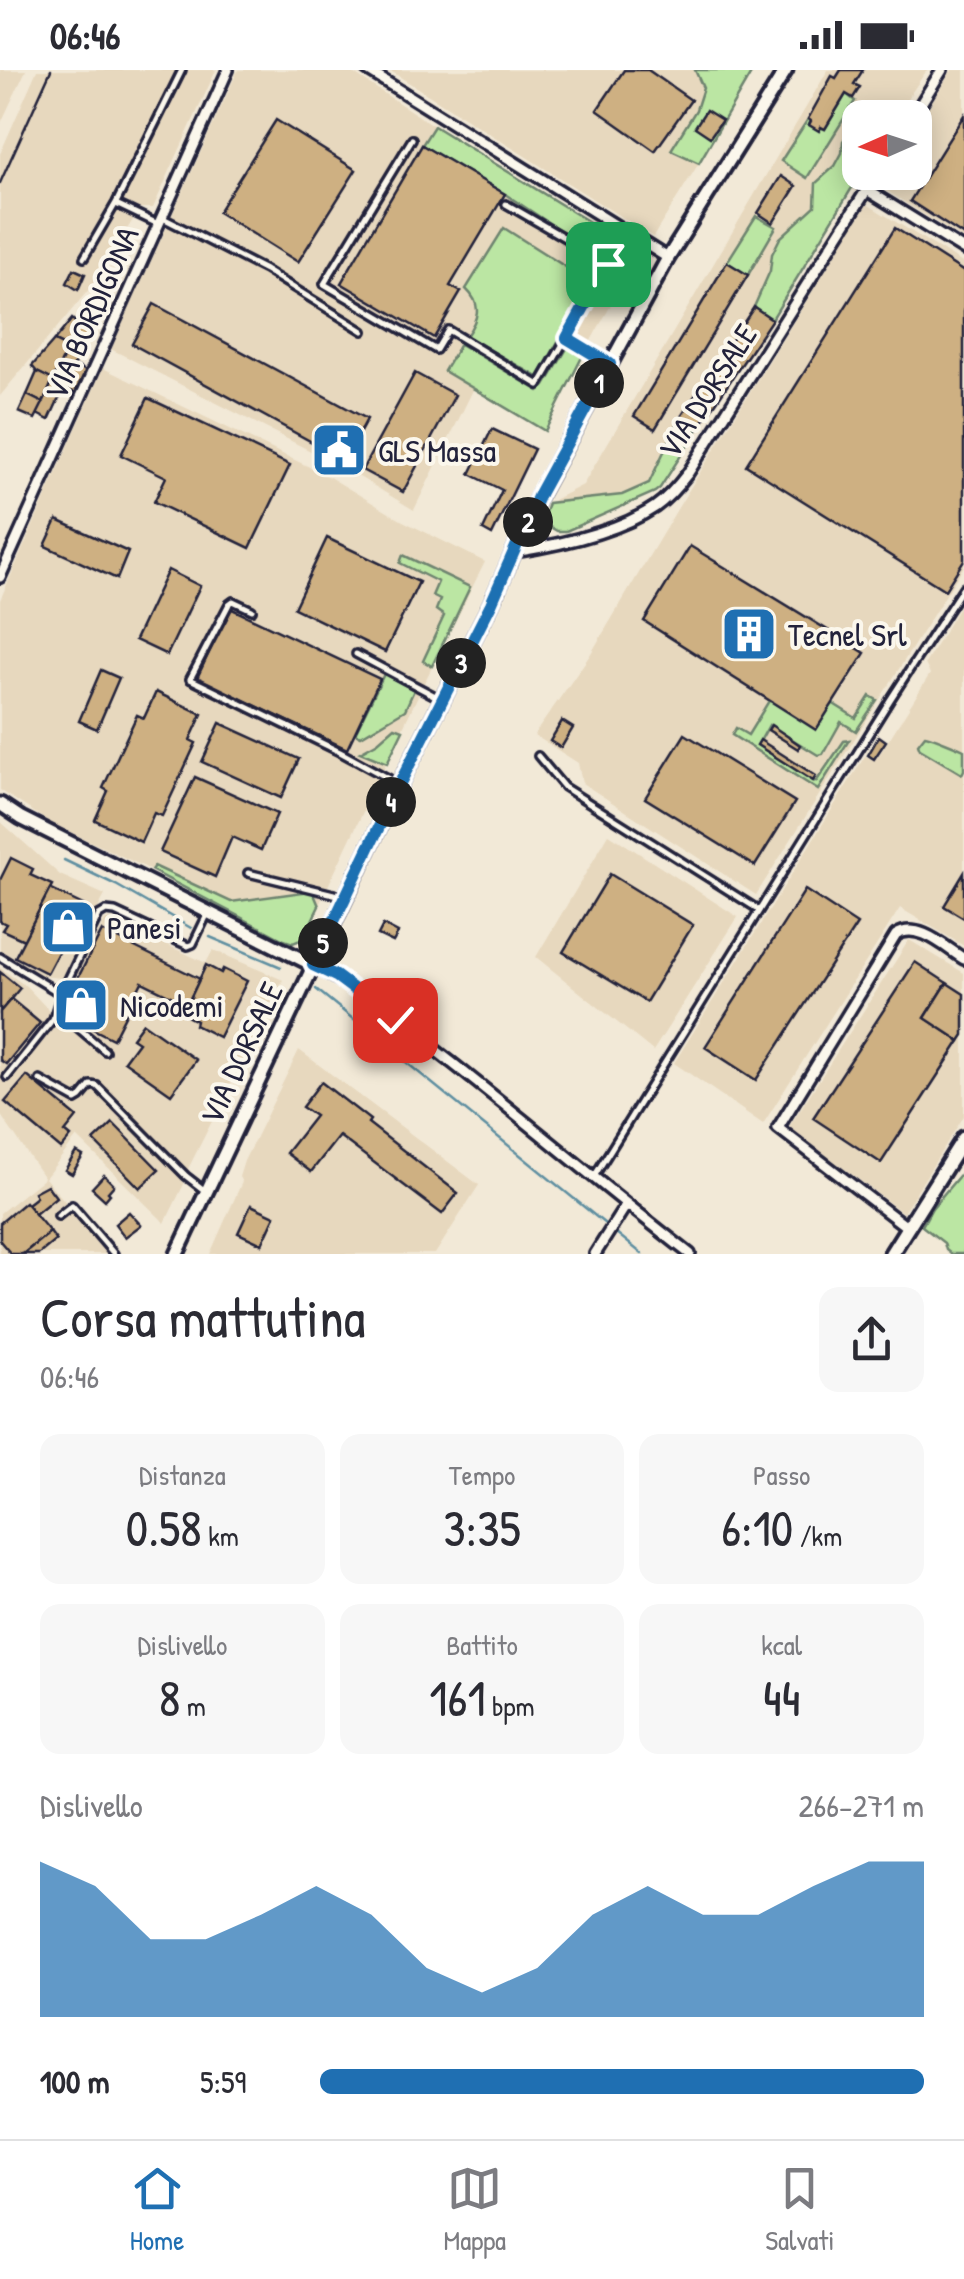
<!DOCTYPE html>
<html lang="it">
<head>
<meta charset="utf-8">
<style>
  :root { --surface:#fff; --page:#f7f7f7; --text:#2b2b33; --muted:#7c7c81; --line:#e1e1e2; --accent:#1f6fb2 }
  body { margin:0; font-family:"Patrick Hand",sans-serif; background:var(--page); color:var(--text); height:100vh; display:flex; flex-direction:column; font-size:38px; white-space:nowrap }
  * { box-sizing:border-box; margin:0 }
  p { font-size:32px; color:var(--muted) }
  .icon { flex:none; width:55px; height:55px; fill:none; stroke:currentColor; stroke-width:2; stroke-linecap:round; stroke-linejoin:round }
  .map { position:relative; height:1184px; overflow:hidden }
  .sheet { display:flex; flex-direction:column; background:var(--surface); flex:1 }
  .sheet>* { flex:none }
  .needle { width:65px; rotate:267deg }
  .buttons { position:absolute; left:842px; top:30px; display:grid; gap:20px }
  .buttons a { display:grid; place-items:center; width:90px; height:90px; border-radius:20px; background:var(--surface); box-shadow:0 5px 25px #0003; font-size:50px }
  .pin { position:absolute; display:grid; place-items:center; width:85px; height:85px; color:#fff; margin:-42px; border-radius:20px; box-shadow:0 5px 15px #0006 }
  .km { position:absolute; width:50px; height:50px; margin:-25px; border-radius:50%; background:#222; color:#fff; font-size:28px; line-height:50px; text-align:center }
  .round { display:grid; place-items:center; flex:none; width:105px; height:105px; border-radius:20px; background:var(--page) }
  .overview { display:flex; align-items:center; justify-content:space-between; height:170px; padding:0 40px }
  h1 { font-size:55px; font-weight:600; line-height:75px }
  .metrics { display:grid; grid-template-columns:repeat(3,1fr); gap:15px; height:170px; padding:10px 40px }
  .metrics div { display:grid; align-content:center; border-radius:20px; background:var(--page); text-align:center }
  .metrics b { font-size:50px; font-weight:600 }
  .metrics small { font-size:28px; font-weight:400 }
  .metrics p { font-size:28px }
  .chart { height:280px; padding:20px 40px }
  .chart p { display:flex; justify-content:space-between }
  .chart svg { width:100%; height:180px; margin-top:10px; fill:var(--accent); opacity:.7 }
  ul { padding:0 40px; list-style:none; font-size:32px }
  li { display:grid; grid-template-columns:160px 120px 1fr; align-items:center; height:75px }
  li i { height:25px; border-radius:12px; background:var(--accent) }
  .status { display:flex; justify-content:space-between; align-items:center; height:70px; padding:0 50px; background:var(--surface); direction:ltr }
  .status svg { height:28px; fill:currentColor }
  .tabs { display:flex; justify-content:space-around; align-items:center; height:140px; border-top:2px solid var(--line); background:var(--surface); font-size:28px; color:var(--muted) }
  .tabs a { display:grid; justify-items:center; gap:5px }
  .tabs .selected { color:var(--accent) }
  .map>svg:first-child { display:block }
  .built { fill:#e7d8be }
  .green { fill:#bbe6a3; stroke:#6e846f; stroke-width:2.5 }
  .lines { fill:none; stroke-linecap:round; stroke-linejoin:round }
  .stream { stroke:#5f8fa1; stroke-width:2.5 }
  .building { fill:#ceb082; stroke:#22223b; stroke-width:2.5 }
  .service-casing { stroke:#22223b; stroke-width:12 }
  .minor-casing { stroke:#22223b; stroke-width:16 }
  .tertiary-casing { stroke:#22223b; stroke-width:19 }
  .secondary-casing { stroke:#22223b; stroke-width:20 }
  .service { stroke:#fbf7ec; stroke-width:5 }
  .minor { stroke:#fbf7ec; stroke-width:9 }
  .tertiary { stroke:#fbf7ec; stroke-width:11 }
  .secondary { stroke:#fbf7ec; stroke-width:12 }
  .rail { stroke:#22223b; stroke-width:2.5 }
  .route-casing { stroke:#fff; stroke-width:20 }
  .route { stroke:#1f6fb2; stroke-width:12 }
  .labels { text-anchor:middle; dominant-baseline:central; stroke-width:8; stroke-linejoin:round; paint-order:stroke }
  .street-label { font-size:32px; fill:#22223b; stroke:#fbf7ec }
  .poi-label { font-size:32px; fill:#22223b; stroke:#fbf7ec; text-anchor:start }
</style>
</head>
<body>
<div class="status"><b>06:46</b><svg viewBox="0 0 49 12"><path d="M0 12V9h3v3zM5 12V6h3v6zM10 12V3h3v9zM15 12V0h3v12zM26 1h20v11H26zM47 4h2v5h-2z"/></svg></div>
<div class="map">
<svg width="964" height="1184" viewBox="0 0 964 1184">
  <rect width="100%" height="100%" fill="#f2e9d7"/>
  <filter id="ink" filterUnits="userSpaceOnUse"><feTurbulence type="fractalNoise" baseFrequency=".01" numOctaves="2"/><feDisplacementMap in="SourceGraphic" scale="20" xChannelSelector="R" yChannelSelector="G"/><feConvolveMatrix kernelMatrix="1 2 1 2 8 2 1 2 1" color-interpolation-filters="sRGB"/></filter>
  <g filter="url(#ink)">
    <g class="built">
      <path d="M0,0H26L0,55Z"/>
      <path d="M37,0H216L153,138H140L96,211L0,326V84Z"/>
      <path d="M238,0H348L434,56L423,75L505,124L628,205L584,283L545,361L474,318L414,440L346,399L111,279Z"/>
      <path d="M389,0H695L703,18L696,40L671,79L699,93L653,167Z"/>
      <path d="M828,0H927L895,47L860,48L861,103L772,249L660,418L655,422L566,461L550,459L545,454L544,446L548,433L583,415Z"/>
      <path d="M952,0H964V170L879,116L887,103L915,102V59Z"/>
      <path d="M867,134L964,194V496L756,825L582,713L578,693L534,665L590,585L679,436Z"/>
      <path d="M103,298L326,405L401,450L485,492L423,615L303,869L293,873L284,870L151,800L49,752L0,720V530Z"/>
      <path d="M964,529V876L900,838L763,1054L674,993L865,686L875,690L883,679L930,604L925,594Z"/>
      <path d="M0,751L60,805L105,825L62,908L41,906L0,881Z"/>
      <path d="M609,764L738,847L653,981L536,887Z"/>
      <path d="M111,849L206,893L213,880L283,910L187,1101L101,1017L100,1022L181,1105L184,1114L165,1153L77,1067L45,1108L110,1184H0V1143L44,1108L0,1044V898L26,916L58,950L59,936L105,850Z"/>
      <path d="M909,870L964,903V1046L903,1143L789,1057Z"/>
      <path d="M299,980L479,1115L435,1184H210L242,1112L239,1107L244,1091Z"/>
    </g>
    <g class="green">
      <path d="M695,0H753L699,93L671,80L696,40L703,18Z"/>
      <path d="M846,24L855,31L807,108L781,91L808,49L811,51L809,55L825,59Z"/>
      <path d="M860,52L861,103L772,249L754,237L770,201L772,184L780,168L815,136L816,113L835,96L842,83L843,71L855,55Z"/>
      <path d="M434,56L638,182L639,188L628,205L505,124L422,75Z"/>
      <path d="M756,146L776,157L748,205L727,192Z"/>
      <path d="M504,158L591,213L538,307L466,266C478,249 483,235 466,219Z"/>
      <path d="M460,274L539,321L545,316L569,275L584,283L545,361L444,301Z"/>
      <path d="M680,348L698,359L660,418L655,422L566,461H557L545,454L544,446L548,433L622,425L649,413Z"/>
      <path d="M403,485L470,517L432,596L423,591L444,546L436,540L440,530L432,526L438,512L400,493Z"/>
      <path d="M384,604L414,620L405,640L361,666L355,663Z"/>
      <path d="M870,626L877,630L856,661L841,652L823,684L818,685L769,655L758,675L816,712L844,671L849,670L818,720L732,665L736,658L748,665L770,629L832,633L856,648Z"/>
      <path d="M395,657L403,660L387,693L360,682L378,672Z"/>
      <path d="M925,665C929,665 960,678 964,680V700L962,704L920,679L918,674Z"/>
      <path d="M154,796L231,832L310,821L314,824L319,836L303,869L293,873L284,870L151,800Z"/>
      <path d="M964,1100V1184H951L946,1180L944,1173L922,1156L932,1138Z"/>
    </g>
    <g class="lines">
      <g class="stream">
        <path d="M64,790L116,815L191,858"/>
        <path d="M210,867L281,897"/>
        <path d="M316,919L642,1184"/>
      </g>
    </g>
    <g class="building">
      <path d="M624,0H648L691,30L655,81L597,40Z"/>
      <path d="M841,0H863L854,14L860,17L853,28L846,24L825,59L821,57L819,61L809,55L811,51L808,49L832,6L836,8Z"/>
      <path d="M706,40L722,50L710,67L695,57Z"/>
      <path d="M964,45V166L910,131Z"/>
      <path d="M276,50L356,100L298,192L218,142Z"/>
      <path d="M422,75L505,124L450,216L461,222L434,268L341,213Z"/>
      <path d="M781,106L796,116L773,153L758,143Z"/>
      <path d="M895,158L964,202V490L945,520L746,395Z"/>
      <path d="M727,192L748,205L655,359L634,346Z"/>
      <path d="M74,199L85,204L78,220L67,213Z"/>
      <path d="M154,234L367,349L345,390L132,274Z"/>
      <path d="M754,237L772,249L698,359L680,348Z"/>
      <path d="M72,249L89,265L80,283L54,271Z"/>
      <path d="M54,271L68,278L53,310L37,302L32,296Z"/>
      <path d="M68,278L80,283L49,350L37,344Z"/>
      <path d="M74,295L86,301L75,323L64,318Z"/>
      <path d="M37,302L53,310L43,333L27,325Z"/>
      <path d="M415,303L455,325L403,422L362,400Z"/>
      <path d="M27,325L43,333L35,349L19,342Z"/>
      <path d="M148,328L290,395L250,478L154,432L166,407L121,385Z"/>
      <path d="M492,359L534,379L492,465L483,460L502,420L470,404Z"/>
      <path d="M57,450L128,482L117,509L45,476Z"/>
      <path d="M327,468L419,512L385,582L294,538Z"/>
      <path d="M690,476L865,583L816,660L644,551Z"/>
      <path d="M168,500L200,516L167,585L135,570Z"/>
      <path d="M230,538L380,609L347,679L197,608Z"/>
      <path d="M101,600L119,608L97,659L79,651Z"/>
      <path d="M156,622L202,644L190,670L196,673L162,746L154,743L141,772L95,750L108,721L103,718L137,645L144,648Z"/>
      <path d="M562,651L573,658L561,678L550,671Z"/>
      <path d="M220,653L299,689L281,728L202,692Z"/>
      <path d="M771,655L800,675L798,679L768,660Z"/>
      <path d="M685,664L795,732L755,796L645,728Z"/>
      <path d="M879,666L886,671L874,689L868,685Z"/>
      <path d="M760,670L816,706L813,711L757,675Z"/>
      <path d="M195,707L277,744L261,780L232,767L215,807L160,782Z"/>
      <path d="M11,788L33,799L30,805L52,815L24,870L2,860L6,854L0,851V810Z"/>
      <path d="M964,803V848L944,836Z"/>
      <path d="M610,804L693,855L646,932L563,882Z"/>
      <path d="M50,819L83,835L47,903L15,887Z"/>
      <path d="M805,820L857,854L756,1010L705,977Z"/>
      <path d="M383,855L398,863L393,872L378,865Z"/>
      <path d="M102,861L200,909L187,934L142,912L113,969L87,956L91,948L64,935Z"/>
      <path d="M915,892L947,913L925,948L960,971L881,1093L813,1048Z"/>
      <path d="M206,895L221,903L223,899L247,911L219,967L195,955L196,951L183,944Z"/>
      <path d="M0,902L20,918L0,942Z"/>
      <path d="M947,913L964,924V965L960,971L925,948Z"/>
      <path d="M11,929L40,953L6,994L0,990V942Z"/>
      <path d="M143,953L196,990L171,1024L124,991L138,972L132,968Z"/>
      <path d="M27,1006L77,1047L65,1062L71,1067L61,1079L5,1032Z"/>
      <path d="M321,1012L370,1050L368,1053L458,1123L442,1144L339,1066L311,1102L286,1083L315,1046L302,1037Z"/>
      <path d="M113,1053L159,1100L140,1118L94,1071Z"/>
      <path d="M76,1082L83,1086L72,1104L65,1100Z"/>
      <path d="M104,1105L114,1115L108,1122L110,1124L105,1130L92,1118Z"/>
      <path d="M47,1115L56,1127L35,1144L27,1134L36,1127L34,1122Z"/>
      <path d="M25,1132L50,1162L23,1184H11L0,1171V1153Z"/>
      <path d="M251,1135L275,1146L262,1174L238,1163Z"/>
      <path d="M129,1142L141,1155L125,1167L115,1154Z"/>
      <path d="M50,1162L56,1170L39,1184H23Z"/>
    </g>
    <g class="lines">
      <g class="service-casing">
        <g id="service">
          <path d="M412,69L324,214L436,280L448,260L539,315L567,267"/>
          <path d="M116,134L158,154"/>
          <path d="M506,134L608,193L567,267L610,294"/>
          <path d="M161,147L265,200L363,261"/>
          <path d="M84,188L116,133L182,0"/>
          <path d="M252,540L233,531L229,534L190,609L340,682L397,713"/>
          <path d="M356,584L439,628"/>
          <path d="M538,686L564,717L759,840"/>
          <path d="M248,803L342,826"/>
          <path d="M0,887L61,924"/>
          <path d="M57,940L105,981"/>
          <path d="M7,1007L53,949L61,924L99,845L106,841L115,842L188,876L193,874L207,845"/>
          <path d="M40,1010L76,1030L81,1027L91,1015L97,1016L186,1106L204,1120"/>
          <path d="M595,1105L890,630L964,516"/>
          <path d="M58,1146L72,1135L114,1184"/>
        </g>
      </g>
      <g class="minor-casing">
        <g id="minor">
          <path d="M367,0L668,188"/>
          <path d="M912,48L942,0"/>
          <path d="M867,120L964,180"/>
          <path d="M514,482C558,475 618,462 655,437C668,428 678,416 688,403L878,102"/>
          <path d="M0,507L228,0"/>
          <path d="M313,895C363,920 407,958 451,992C531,1055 609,1121 690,1184"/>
          <path d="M908,1158L778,1058L896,865C918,851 945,877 964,889"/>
          <path d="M595,1184L626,1135"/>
        </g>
      </g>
      <g class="tertiary-casing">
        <g id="tertiary">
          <path d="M0,734L21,748L313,895"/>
          <path d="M177,1184L399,715L491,534L540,423L668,188L786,0"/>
        </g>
      </g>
      <g class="secondary-casing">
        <path id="secondary" d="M891,1184L964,1068"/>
      </g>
      <use href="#service" class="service"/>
      <use href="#minor" class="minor"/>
      <use href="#tertiary" class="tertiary"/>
      <use href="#secondary" class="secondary"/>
      <path class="rail" d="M0,113L51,0"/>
    </g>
  </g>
  <g class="lines" filter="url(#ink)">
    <g class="route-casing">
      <path id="route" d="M395,950L336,906L313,895L399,715L491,534L540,422L610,294L567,268L608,194"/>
    </g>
    <use href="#route" class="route"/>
  </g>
  <defs>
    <g id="civic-square" transform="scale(2.875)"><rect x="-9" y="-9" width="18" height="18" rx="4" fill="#1f6fb2" stroke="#fbf7ec"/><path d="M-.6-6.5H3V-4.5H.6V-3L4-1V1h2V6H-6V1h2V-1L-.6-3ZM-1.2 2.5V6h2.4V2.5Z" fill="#fff"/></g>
    <g id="building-square" transform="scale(2.875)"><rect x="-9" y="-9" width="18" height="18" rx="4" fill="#1f6fb2" stroke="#fbf7ec"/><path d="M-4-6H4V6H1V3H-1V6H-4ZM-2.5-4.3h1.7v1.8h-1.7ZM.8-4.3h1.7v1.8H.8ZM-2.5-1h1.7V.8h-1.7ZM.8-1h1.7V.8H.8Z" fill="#fff"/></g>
    <g id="shop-square" transform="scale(2.875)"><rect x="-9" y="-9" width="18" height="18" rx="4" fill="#1f6fb2" stroke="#fbf7ec"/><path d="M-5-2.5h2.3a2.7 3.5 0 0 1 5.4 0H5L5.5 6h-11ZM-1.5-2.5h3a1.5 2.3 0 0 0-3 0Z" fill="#fff"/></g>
  </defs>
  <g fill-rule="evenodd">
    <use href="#civic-square" x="339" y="380"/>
    <use href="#building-square" x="749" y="564"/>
    <use href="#shop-square" x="68" y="857"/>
    <use href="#shop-square" x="81" y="935"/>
  </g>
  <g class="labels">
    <g class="street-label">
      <text transform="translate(91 243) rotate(-66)">VIA BORDIGONA</text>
      <text transform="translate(707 321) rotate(-57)">VIA DORSALE</text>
      <text transform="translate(241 983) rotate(-65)">VIA DORSALE</text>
    </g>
    <g class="poi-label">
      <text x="378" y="380">GLS Massa</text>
      <text x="788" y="564">Tecnel Srl</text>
      <text x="107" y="857">Panesi</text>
      <text x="120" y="935">Nicodemi</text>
    </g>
  </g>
</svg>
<div class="buttons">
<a><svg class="needle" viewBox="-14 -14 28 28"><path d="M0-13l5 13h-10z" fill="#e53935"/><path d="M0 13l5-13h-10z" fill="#7c7c81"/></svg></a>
</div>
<div class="pin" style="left:608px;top:194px;background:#1e9e55"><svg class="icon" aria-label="arrive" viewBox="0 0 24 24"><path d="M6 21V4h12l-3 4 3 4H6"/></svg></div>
<div class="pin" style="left:395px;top:950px;background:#d93025"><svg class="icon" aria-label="check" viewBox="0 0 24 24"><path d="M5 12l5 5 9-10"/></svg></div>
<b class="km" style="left:599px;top:313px">1</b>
<b class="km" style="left:528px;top:452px">2</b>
<b class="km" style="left:461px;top:593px">3</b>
<b class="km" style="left:391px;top:732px">4</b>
<b class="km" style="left:323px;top:873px">5</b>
</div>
<section class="sheet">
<div class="overview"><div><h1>Corsa mattutina</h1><p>06:46</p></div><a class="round"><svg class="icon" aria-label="share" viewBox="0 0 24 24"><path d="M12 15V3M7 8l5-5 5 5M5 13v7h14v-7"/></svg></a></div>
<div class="metrics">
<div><p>Distanza</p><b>0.58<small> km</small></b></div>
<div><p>Tempo</p><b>3:35</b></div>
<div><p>Passo</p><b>6:10<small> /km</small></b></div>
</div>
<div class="metrics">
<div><p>Dislivello</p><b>8<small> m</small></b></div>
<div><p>Battito</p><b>161<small> bpm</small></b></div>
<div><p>kcal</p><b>44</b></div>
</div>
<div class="chart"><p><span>Dislivello</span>266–271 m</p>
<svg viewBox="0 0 160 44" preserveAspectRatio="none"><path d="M0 44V6L10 12L20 25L30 25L40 19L50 12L60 19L70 32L80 38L90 32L100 19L110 12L120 19L130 19L140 12L150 6L160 6V44z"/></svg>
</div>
<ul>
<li><b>100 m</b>5:59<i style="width:100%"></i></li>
</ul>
</section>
<nav class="tabs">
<a class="selected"><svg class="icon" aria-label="home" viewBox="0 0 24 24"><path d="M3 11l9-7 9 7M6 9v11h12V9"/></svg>Home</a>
<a><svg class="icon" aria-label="map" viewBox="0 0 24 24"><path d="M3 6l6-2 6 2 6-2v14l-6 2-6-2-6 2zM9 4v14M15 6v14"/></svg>Mappa</a>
<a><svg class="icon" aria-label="saved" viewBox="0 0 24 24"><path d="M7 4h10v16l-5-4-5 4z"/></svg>Salvati</a>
</nav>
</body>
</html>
